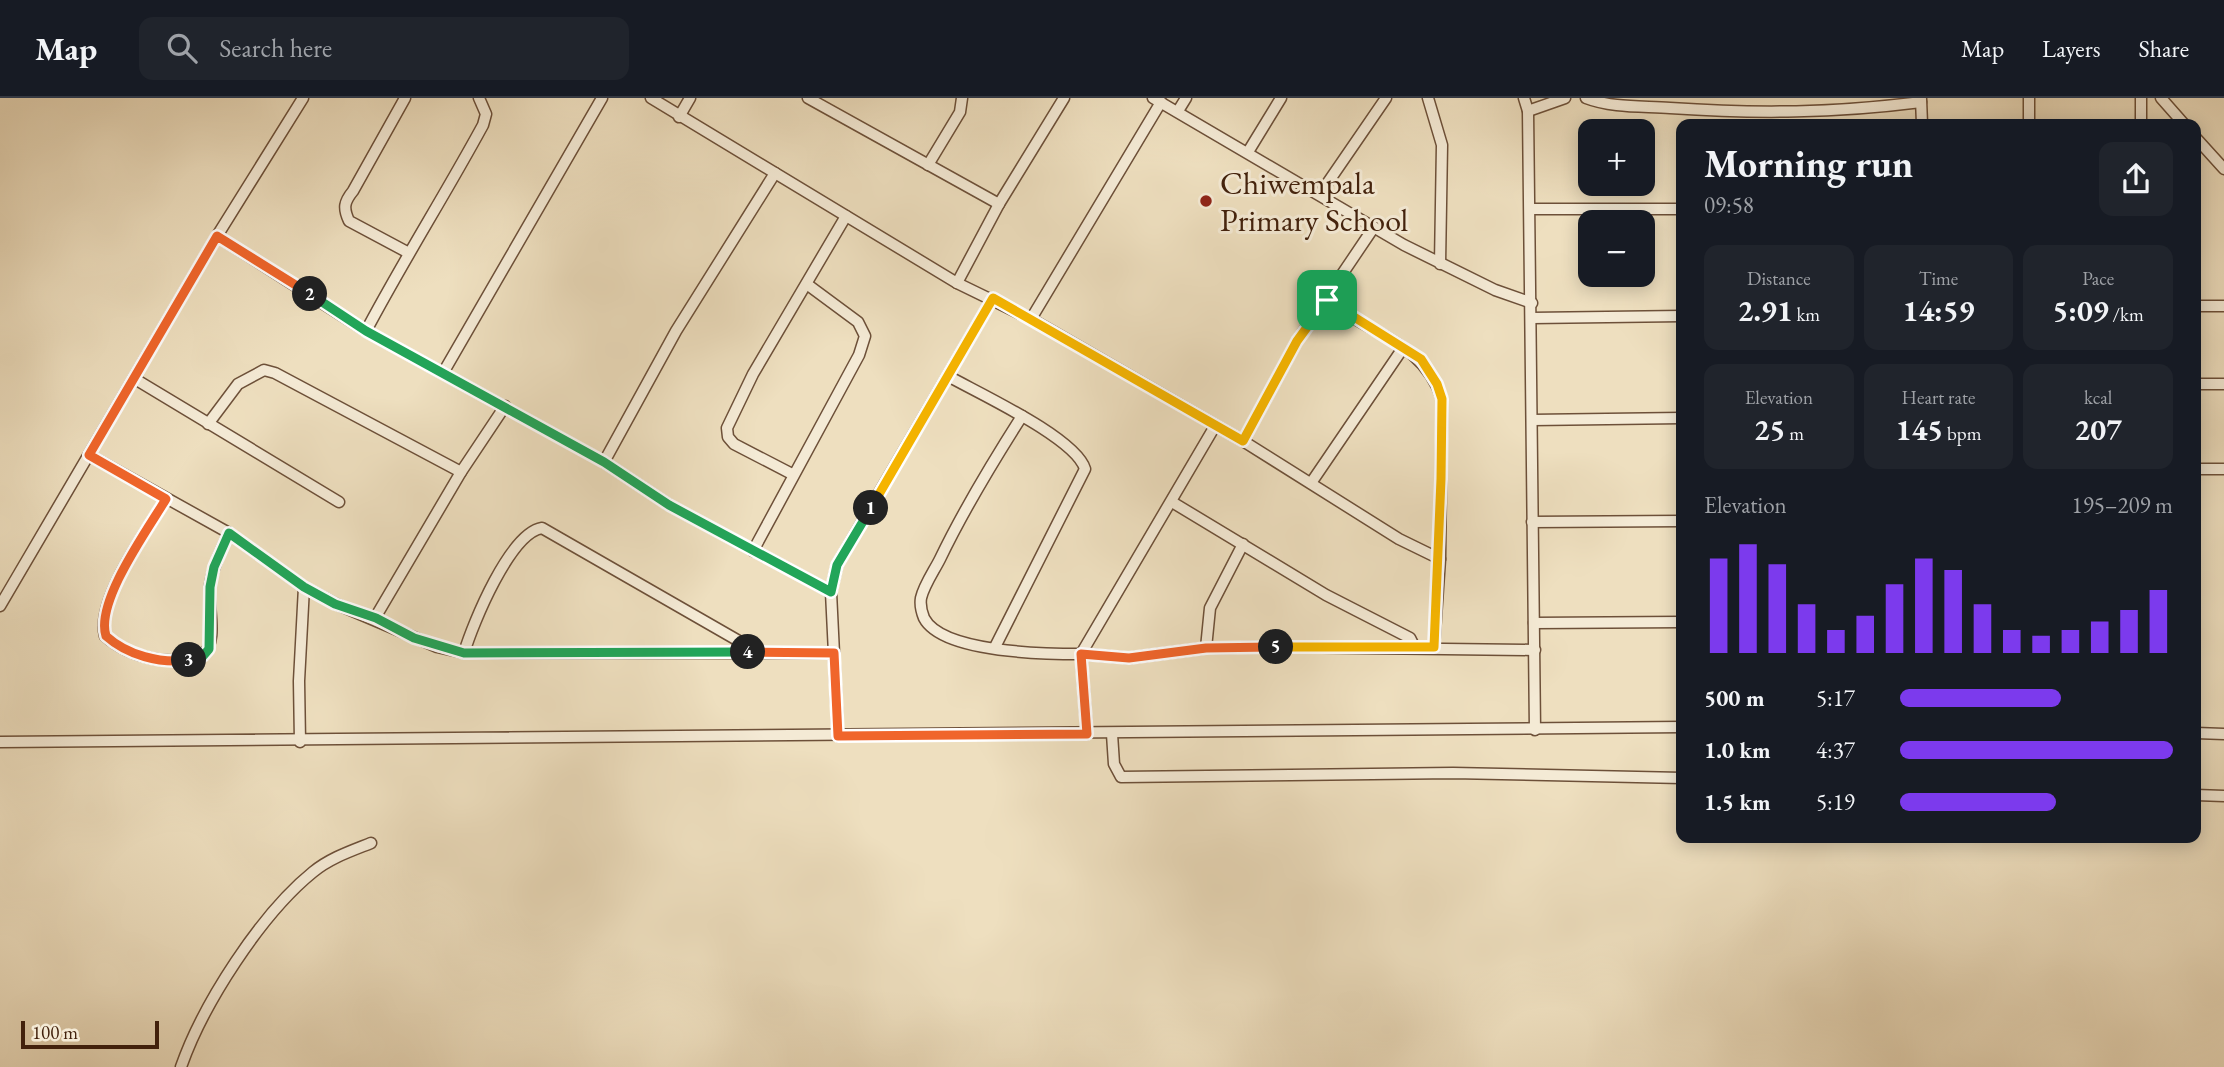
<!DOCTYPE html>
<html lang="en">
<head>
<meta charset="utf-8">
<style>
  :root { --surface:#171b24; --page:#20242c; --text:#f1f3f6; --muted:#9ea1a6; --line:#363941; --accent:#7c3aed }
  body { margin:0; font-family:"EB Garamond",serif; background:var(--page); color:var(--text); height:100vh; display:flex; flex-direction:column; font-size:26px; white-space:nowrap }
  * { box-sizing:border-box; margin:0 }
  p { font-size:23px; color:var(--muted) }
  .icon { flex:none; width:38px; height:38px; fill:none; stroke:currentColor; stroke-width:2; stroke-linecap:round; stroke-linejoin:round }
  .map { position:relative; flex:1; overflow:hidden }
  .panel { position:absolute; left:1676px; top:21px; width:525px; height:724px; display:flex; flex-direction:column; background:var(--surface); border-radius:14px; box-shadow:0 4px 18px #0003 }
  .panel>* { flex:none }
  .buttons { position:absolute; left:1578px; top:21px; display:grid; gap:14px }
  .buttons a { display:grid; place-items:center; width:77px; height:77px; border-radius:14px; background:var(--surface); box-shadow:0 4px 18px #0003; font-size:35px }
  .scale { position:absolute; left:21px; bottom:18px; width:138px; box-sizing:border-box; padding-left:7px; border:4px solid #42210c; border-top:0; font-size:19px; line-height:24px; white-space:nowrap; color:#42210c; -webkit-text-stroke:5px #f4ead5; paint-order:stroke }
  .pin { position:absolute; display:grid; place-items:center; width:60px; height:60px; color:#fff; margin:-30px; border-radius:14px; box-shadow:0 4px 10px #0006 }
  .km { position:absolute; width:35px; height:35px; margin:-18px; border-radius:50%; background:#222; color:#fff; font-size:19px; line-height:35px; text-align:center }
  .round { display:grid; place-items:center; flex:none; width:74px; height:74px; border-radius:14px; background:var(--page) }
  .head { display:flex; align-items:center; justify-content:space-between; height:119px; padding:0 28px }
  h1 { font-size:38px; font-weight:700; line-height:52px }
  .figures { display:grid; grid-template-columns:repeat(3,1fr); gap:10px; height:119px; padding:7px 28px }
  .figures div { display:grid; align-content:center; border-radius:14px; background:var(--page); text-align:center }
  .figures b { font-size:30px; font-weight:700 }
  .figures small { font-size:19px; font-weight:400 }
  .figures p { font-size:19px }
  .chart { height:196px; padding:14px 28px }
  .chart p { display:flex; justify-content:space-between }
  .chart svg { width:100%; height:126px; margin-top:7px; stroke:var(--accent); stroke-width:6 }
  ul { padding:0 28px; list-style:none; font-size:23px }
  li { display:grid; grid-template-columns:112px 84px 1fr; align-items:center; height:52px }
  li i { height:18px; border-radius:9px; background:var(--accent) }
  header { display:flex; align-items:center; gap:42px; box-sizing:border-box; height:98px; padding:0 35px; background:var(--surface); border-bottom:2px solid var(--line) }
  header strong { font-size:33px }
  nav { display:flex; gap:38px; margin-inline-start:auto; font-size:24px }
  .search { width:490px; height:63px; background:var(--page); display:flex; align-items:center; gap:18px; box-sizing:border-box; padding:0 24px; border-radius:14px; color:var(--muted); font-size:26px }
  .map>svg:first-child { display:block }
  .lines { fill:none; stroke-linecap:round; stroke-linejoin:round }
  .street-casing { stroke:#6d5039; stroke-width:13 }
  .street { stroke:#f4ead5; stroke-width:10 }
  .split-1-casing { stroke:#fff; stroke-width:14 }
  .split-2-casing { stroke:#fff; stroke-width:14 }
  .split-3-casing { stroke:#fff; stroke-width:14 }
  .split-4-casing { stroke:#fff; stroke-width:14 }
  .split-5-casing { stroke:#fff; stroke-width:14 }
  .split-6-casing { stroke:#fff; stroke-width:14 }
  .split-1 { stroke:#f5b400; stroke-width:9 }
  .split-2 { stroke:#22a559; stroke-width:9 }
  .split-3 { stroke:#f0652b; stroke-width:9 }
  .split-4 { stroke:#22a559; stroke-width:9 }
  .split-5 { stroke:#f0652b; stroke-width:9 }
  .split-6 { stroke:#f5b400; stroke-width:9 }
  .poi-dot { fill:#8f2418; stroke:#f4ead5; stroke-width:2.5 }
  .labels { text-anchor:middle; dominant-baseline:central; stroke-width:6; stroke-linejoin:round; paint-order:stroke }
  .poi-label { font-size:32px; fill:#42210c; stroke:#f4ead5; text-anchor:start }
</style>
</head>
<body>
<header>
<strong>Map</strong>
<div class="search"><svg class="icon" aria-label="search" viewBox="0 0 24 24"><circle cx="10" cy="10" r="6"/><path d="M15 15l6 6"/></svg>Search here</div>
<nav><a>Map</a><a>Layers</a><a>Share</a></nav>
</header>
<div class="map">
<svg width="2224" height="969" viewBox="0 0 2224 969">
  <rect width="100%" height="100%" fill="#eedfbf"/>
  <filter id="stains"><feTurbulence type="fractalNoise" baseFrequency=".00286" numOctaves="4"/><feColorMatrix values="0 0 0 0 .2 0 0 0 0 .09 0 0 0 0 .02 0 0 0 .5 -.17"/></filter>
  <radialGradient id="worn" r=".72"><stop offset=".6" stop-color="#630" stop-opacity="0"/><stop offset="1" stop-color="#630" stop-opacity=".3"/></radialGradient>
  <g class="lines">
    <g class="street-casing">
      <g id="street">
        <path d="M405,0L353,93C344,104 343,110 349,123L407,154"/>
        <path d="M651,0L957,185L1031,221L1243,343L1399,441L1440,461"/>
        <path d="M808,0L999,106"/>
        <path d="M1153,0L1404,147L1495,192L1532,205"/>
        <path d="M1428,0L1442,47L1440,166"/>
        <path d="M1524,0L1528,13L1535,632"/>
        <path d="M1586,0C1612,10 1643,8 1670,10C1759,16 1834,15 1921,4"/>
        <path d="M2141,0V26"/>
        <path d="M2161,0L2184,26"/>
        <path d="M1921,1L1922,26"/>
        <path d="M1178,13L1186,0"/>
        <path d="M1528,13L1565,0"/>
        <path d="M679,19L690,0"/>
        <path d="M2029,26V0"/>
        <path d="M2196,40L2224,71"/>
        <path d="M1248,54L1281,0"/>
        <path d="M928,67L960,14L962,0"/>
        <path d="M1320,96L1386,0"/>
        <path d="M1531,111H1682"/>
        <path d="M217,138L366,233L604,364L669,407L831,494"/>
        <path d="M957,185L999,106L1064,0"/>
        <path d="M1327,202C1370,237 1424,244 1442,301L1440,461L1434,549"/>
        <path d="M2196,208H2224"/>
        <path d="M1532,220L1682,218"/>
        <path d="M1031,221L1161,4"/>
        <path d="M366,233C403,163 445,97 483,27L486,16L479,0"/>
        <path d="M443,275L602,0"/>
        <path d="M948,278C978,295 1076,340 1085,371L995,549"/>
        <path d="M135,281L339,404"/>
        <path d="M2196,286H2224"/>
        <path d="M1022,318C992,365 964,411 940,461C934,473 924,487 921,500C920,506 922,515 924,520C942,555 1046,556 1081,556L1215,328"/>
        <path d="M1532,322L1682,320"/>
        <path d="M208,326L238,286L264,272L275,275L461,374"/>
        <path d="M1243,343L1297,243L1374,129"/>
        <path d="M89,357L229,435L304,489L336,506L437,549L464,555H834"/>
        <path d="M604,364L676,233L775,75"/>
        <path d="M2196,371H2224"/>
        <path d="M792,376L734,346L728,339L727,330L753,276L846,118"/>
        <path d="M1311,385L1403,250"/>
        <path d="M166,401C148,431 95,503 105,538C131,561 170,568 203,558C219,541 207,509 210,487C213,469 221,452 229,435"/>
        <path d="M1172,404L1326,497L1410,540L1415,550"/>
        <path d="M1532,424L1682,423"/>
        <path d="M753,453L859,257L865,238L858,224L808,187"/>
        <path d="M0,508L217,138L303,0"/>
        <path d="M375,520L461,374L505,308"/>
        <path d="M1534,525L1682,524"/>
        <path d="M1206,550L1210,510L1243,446"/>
        <path d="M464,555C473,525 510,435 542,430L758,554"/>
        <path d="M2196,635L2224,636"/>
        <path d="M1087,636L1081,556L1129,560L1206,550L1281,549L1535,552"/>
        <path d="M1112,636L1114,666L1121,679L1453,675L1682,680"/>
        <path d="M838,638L831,494L837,467L993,200"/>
        <path d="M0,644L1682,629"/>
        <path d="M300,644L299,583L304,489"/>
        <path d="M2196,697L2224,698"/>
        <path d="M181,969C203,906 261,816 313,774C330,760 351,753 371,745"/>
      </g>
    </g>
    <use href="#street" class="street"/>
  </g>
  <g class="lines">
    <g class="split-1-casing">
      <path id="split-1" d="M871,410L993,200L1243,343L1297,243L1327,202"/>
    </g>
    <g class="split-2-casing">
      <path id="split-2" d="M310,196L366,233L604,364L669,407L831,494L837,467L871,410"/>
    </g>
    <g class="split-3-casing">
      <path id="split-3" d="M189,562C160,566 127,557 106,538C95,504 148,431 166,401L89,357L217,138L310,196"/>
    </g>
    <g class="split-4-casing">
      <path id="split-4" d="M189,562L203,558L209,551L210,489L214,469L229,435L304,489L335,506L376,520L414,540L464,555L748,554"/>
    </g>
    <g class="split-5-casing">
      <path id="split-5" d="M748,554L834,555L838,638L1087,636L1081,556L1129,560L1206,550L1276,549"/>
    </g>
    <g class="split-6-casing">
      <path id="split-6" d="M1276,549H1434L1441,381L1442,301L1437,286L1421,261L1327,202"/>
    </g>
    <use href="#split-1" class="split-1"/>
    <use href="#split-2" class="split-2"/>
    <use href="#split-3" class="split-3"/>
    <use href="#split-4" class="split-4"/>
    <use href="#split-5" class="split-5"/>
    <use href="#split-6" class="split-6"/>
  </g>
  <circle class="poi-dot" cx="1206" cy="103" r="7"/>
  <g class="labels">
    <g class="poi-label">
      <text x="1220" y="85">Chiwempala<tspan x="1220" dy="37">Primary School</tspan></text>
    </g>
  </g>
  <rect width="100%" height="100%" filter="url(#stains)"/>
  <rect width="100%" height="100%" fill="url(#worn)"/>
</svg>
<div class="buttons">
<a>+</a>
<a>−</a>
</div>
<div class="scale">100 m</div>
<div class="pin" style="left:1327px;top:202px;background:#1e9e55"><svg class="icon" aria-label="arrive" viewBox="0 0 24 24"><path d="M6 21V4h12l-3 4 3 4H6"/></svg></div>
<b class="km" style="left:871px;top:410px">1</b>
<b class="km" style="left:310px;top:196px">2</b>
<b class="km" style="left:189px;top:562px">3</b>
<b class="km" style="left:748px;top:554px">4</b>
<b class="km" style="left:1276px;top:549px">5</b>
<section class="panel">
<div class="head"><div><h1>Morning run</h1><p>09:58</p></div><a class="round"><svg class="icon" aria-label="share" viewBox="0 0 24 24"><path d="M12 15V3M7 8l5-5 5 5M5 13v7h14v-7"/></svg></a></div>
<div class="figures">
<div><p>Distance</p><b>2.91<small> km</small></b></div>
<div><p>Time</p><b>14:59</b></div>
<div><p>Pace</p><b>5:09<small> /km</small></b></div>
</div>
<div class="figures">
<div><p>Elevation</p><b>25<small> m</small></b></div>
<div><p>Heart rate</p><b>145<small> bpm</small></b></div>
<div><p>kcal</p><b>207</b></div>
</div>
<div class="chart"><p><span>Elevation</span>195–209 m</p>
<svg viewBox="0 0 160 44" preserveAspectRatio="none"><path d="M5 44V11M15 44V6M25 44V13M35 44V27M45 44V36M55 44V31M65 44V20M75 44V11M85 44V15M95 44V27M105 44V36M115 44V38M125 44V36M135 44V33M145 44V29M155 44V22"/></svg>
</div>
<ul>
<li><b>500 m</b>5:17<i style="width:59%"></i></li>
<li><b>1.0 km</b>4:37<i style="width:100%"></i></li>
<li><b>1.5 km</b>5:19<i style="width:57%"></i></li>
</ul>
</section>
</div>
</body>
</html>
